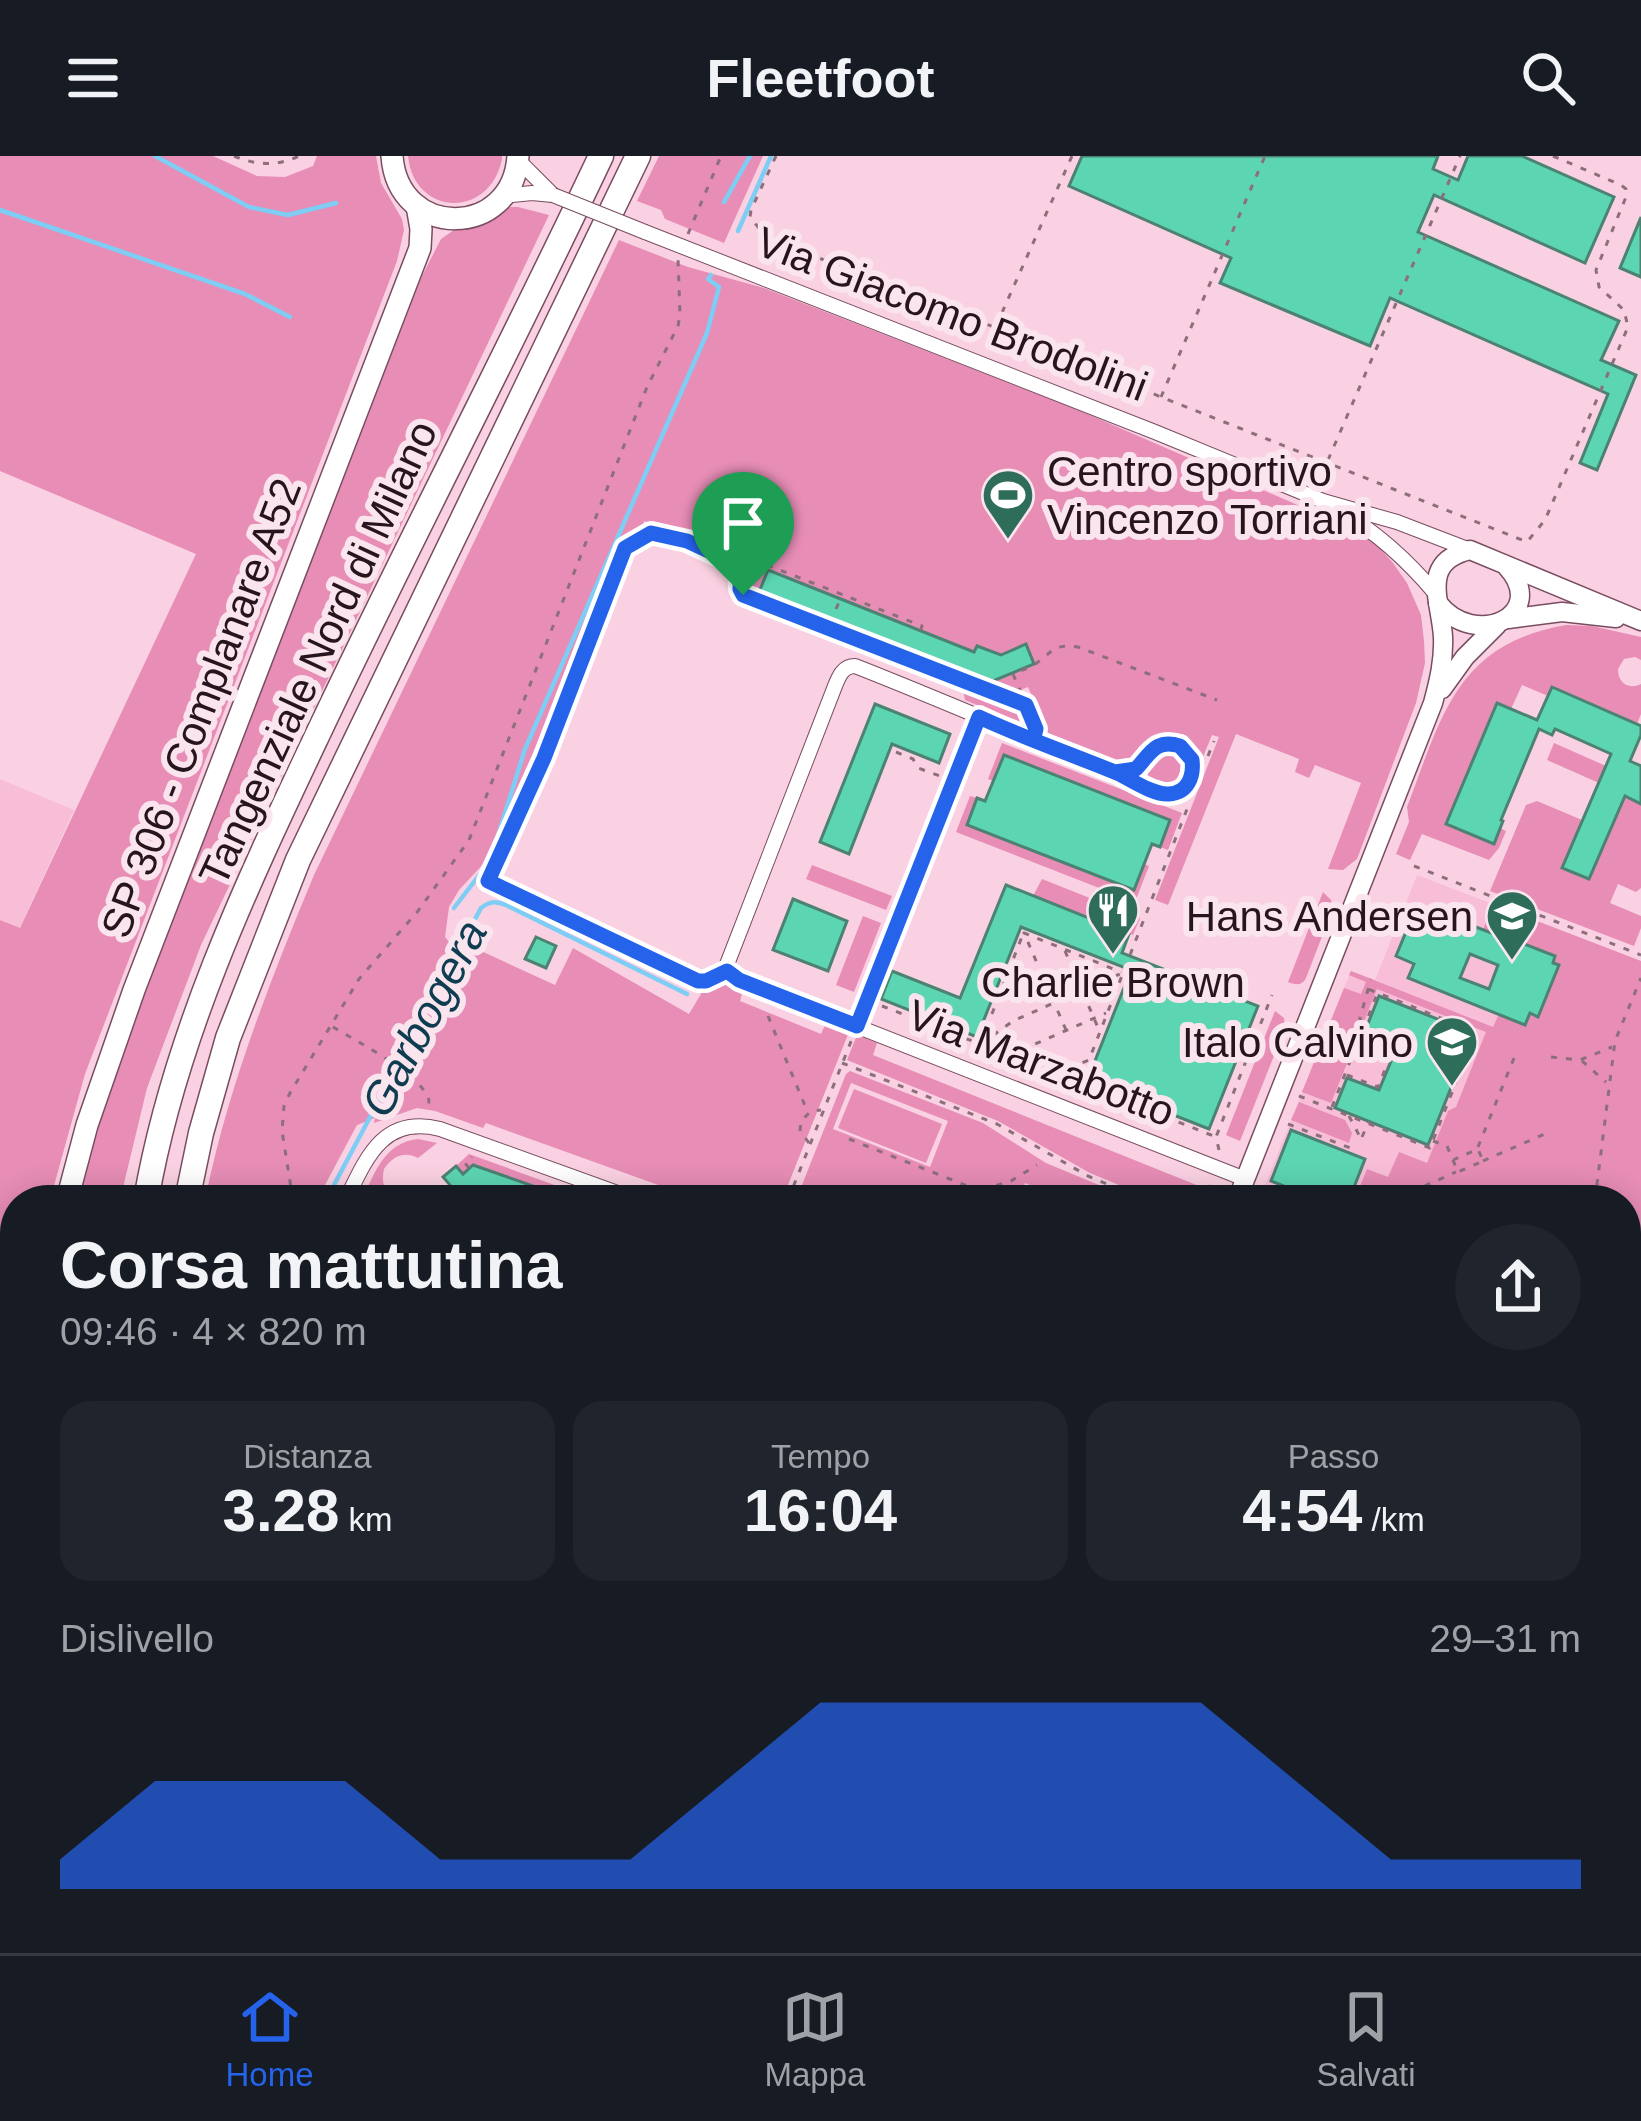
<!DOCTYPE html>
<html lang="it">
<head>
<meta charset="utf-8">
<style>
  :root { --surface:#171b24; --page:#20242c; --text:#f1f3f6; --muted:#9ea1a6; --line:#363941; --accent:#2563eb }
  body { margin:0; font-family:Arial,sans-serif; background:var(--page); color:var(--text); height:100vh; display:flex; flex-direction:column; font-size:45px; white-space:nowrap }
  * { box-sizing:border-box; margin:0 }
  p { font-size:39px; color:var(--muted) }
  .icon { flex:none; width:66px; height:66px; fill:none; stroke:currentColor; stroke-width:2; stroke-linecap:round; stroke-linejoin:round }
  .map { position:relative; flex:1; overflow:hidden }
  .details { position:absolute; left:0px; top:1029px; width:1641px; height:768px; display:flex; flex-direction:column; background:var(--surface); border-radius:48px 48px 0 0; box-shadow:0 6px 30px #0003 }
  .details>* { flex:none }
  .pin { position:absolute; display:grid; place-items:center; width:102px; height:102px; color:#fff; margin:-123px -51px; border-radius:50% 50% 50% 0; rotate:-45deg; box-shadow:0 0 12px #0007 }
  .pin .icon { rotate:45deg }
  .round { display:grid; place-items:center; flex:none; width:126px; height:126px; border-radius:63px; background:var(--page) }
  .overview { display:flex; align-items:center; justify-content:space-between; height:204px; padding:0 60px }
  h1 { font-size:66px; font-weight:700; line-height:90px }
  .stats { display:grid; grid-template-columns:repeat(3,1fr); gap:18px; height:204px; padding:12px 60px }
  .stats div { display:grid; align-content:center; border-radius:30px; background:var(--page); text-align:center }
  .stats b { font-size:60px; font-weight:700 }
  .stats small { font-size:33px; font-weight:400 }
  .stats p { font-size:33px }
  .chart { height:336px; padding:24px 60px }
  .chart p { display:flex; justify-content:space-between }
  .chart svg { width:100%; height:216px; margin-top:12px; fill:var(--accent); opacity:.7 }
  header { display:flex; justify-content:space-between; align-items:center; height:156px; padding:0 60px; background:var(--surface); font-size:54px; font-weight:700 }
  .tab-bar { display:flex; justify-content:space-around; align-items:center; height:168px; border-top:3px solid var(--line); background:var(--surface); font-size:33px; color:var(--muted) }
  .tab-bar a { display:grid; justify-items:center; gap:6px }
  .tab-bar .current { color:var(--accent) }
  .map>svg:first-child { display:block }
  .built { fill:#f8bed7 }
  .green { fill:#e78db6; fill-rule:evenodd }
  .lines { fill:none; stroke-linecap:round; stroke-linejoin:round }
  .stream { stroke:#7ecdf5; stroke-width:4.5 }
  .building { fill:#5cd5b2; stroke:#4c8271; stroke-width:3; fill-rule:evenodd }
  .minor-casing { stroke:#784d60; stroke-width:16 }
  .tertiary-casing { stroke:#784d60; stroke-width:21 }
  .secondary-casing { stroke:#784d60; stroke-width:24 }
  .motorway-casing { stroke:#784d60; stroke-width:27 }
  .path { stroke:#8c6f7b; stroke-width:3; stroke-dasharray:6 9; stroke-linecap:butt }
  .minor { stroke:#fff; stroke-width:14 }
  .tertiary { stroke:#fff; stroke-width:18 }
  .secondary { stroke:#fff; stroke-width:21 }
  .motorway { stroke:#fff; stroke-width:24 }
  .minor-bridge-casing { stroke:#784d60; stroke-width:16; stroke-linecap:butt }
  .minor-bridge { stroke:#fff; stroke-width:14 }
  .route-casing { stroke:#fff; stroke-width:24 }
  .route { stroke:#2563eb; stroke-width:15 }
  .labels { text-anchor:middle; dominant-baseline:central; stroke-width:12; stroke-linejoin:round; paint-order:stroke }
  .street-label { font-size:42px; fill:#27151d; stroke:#fae4ed }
  .poi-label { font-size:42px; fill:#27151d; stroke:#fae4ed; text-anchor:end }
  .water-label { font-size:45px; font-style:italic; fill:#0e3d51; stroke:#fae4ed }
</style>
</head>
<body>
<header><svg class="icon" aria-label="menu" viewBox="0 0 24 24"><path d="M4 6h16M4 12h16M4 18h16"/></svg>Fleetfoot<svg class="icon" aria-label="search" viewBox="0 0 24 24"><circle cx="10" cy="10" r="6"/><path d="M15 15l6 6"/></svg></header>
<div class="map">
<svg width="1641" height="1797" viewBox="0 0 1641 1797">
  <rect width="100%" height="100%" fill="#fad1e2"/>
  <g class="built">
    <path d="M0,623L74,654L19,773L0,764Z"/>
    <path d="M1417,719L1641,805L1614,866L1589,1044H1259L1351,815L1375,824Z"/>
  </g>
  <g class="green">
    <path d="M0,0H213L257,20L285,21L313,10L317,0H376L381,27L402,63L404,74L397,105L85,918L50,1044H15V1713L0,1714V764L20,772L196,398L0,315Z"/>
    <path d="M408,0H502V3C490,63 414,61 408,0Z"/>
    <path d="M659,0H763L724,87L665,63L661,54L637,45Z"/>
    <path d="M510,51H518L549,59L201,789L147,932L120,1044H78L103,954L131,871L422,120L441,83L454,74L484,66Z"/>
    <path d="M619,84L688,111L764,132L1076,253L1330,363L1356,375L1378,390L1393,407L1407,427L1421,459L1424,485L1425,507L1416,547L1357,703L1343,714L1328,713L1361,627L1315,609L1309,622L1295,616L1299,603L1236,578L1168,749L1155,744L1219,581L1212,579L1198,613L1183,586L1128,609L1110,605L965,544L962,529L1040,559L1028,531L1018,535L746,430L754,408L644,365C642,375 641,389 636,397C629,411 616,408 606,426L513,663L486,705L459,734L449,751L445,781L461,800L468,789L555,829L573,792L689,858L711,821L743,834L740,845L821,878L826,867L849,876L782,1044H700L486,967L483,972L435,955L417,952L374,967L375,962L357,969L317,1044H205C228,931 270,825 314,719Z"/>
    <path d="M1566,469L1592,470L1641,481V504L1635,501L1624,503L1618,513C1618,527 1628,534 1641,528V558L1637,568L1552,531L1548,540L1522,529L1511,553L1497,548L1447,668L1494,687L1500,672L1506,675L1499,692L1489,704L1422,678L1410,704L1396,698L1409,666L1407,651C1442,560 1456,488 1566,469Z"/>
    <path d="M1002,587L1182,657L1168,694L1160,691L1170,664L1004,599L993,625L988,623Z"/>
    <path d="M1554,587L1606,610L1599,627L1547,604Z"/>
    <circle cx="1167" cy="613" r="20"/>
    <path d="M970,640L977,642L967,669L1133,734L1144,708L1149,710L1135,746L956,676Z"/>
    <path d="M1625,640L1641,648V732L1636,736L1618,728L1610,747L1641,760V772L1634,790L1490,735L1526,649L1537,645L1582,664L1562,711L1588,723Z"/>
    <path d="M812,709L892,740L886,754L806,723Z"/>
    <path d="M1042,723L1140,762L1133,779L1033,740Z"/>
    <path d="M1323,736L1331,744L1333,752L1306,822C1302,830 1295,829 1288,826Z"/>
    <path d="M1493,748L1641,805V1197L1626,1191V1044H1367L1356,1040L1367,1013L1388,1021L1399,996L1427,1007L1448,955L1456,951L1486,876L1377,833L1331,947L1302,936L1344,832L1361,838L1366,826L1349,819L1351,815L1493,871L1499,858L1530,857L1538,860L1558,810L1553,807L1555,801L1514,784L1517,775L1500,768L1494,778L1483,774Z"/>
    <path d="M863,760L881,767L854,836L836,829Z"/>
    <path d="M1275,855L1284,862L1285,872L1240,985L1226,979Z"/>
    <path d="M857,879L877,887L873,899L1204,1032L1199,1044H1155L1090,1017L998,965L847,904Z"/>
    <path d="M850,915L983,967L1046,1007L1135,1044H1115L1080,1030L1074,1044H1067L1025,1027L1018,1044H796L846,918ZM851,927L948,965L930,1011L833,973Z"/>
    <path d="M854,933L942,968L926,1007L838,972Z"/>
    <path d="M1299,946L1345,964L1352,977L1349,987L1291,964Z"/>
    <path d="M418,983L437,987L418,1002C404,995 393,1000 384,1013C381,1027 384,1037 397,1044H362C375,1016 384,987 418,983Z"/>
    <path d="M469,998L596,1044H521L535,1031L474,1009L463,1018L456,1010Z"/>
    <path d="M1626,1770L1635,1771L1627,1785L1626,1797L1567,1794L1569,1782H1626Z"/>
    <path d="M236,1782H518L512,1797H238Z"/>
    <path d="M612,1782H672L709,1795L630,1797Z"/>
  </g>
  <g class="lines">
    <g class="stream">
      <path d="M155,0L249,51L288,59L336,47"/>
      <path d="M724,46L750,0"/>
      <path d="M0,54L245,138L290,161"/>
      <path d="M738,75L771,0"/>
      <path d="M454,752L490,705L525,593L707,177L719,131L708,123L711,119"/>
      <path d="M326,1044L481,752C490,745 496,745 506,749L687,838"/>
      <path d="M1626,1202L1641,1208"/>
      <path d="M0,1337L10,1323"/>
    </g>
  </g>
  <g class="building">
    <path d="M1082,0H1438L1433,13L1458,24L1468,0H1522L1614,41L1585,107L1434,39L1418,76L1619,165L1601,204L1636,219L1597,314L1580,307L1608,238L1390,142L1370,190L1220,127L1231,102L1069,30Z"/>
    <path d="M1641,61V121L1620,112Z"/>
    <path d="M768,414L974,496L977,490L1001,499L1026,488L1034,508L993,525L759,436Z"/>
    <path d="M1552,531L1641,570V579L1630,605L1641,610V648L1625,640L1589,723L1562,712L1611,598L1555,573L1552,579L1539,573L1501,664L1503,665L1494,688L1446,668L1497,547L1537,564Z"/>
    <path d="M875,548L950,578L939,607L892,588L849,698L820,686Z"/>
    <path d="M1004,599L1170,664L1160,691L1152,688L1134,734L967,669L977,642L985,645Z"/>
    <path d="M1006,729L1129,778L1122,797L1258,850L1209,973L1087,925L1131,814L1021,771L977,881L881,843L892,815L960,842Z"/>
    <path d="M793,743L847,765L828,815L773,794Z"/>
    <path d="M1427,758L1474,777L1476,771L1494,778L1499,768L1517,775L1514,784L1555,800L1553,807L1559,809L1538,861L1530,857L1525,869L1408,822L1414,808L1396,800L1408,771L1420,776ZM1470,798L1498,809L1489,833L1460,822Z"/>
    <path d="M536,781L556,790L546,812L525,803Z"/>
    <path d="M1379,840L1473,877L1428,989L1335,952L1347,922L1379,934L1396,893L1363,880Z"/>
    <path d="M1291,974L1365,1003L1349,1044H1319L1271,1025Z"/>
    <path d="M473,1009L536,1031L521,1044H463L443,1021L456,1010L463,1018Z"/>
    <path d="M1626,1210L1641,1215V1281L1626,1317V1255L1636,1230L1626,1226Z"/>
    <path d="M1638,1348L1641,1349V1418L1626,1412V1396L1634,1376L1626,1373V1359L1634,1356Z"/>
    <path d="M1626,1546L1641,1553V1590L1626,1584Z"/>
    <path d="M1626,1624L1641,1630V1655L1627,1691Z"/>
    <path d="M15,1723V1782H22L23,1797H0V1724Z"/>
    <path d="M518,1782H551L546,1797H512Z"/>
    <path d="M782,1782H831L868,1795L777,1797Z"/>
    <path d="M966,1782H1001L994,1797H959Z"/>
    <path d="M1071,1782H1105L1100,1797H1070L1066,1796Z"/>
    <path d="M1460,1782H1504V1797H1455Z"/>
  </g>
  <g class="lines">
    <g class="minor-casing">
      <g id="minor">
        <path d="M518,4L553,39"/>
        <path d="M504,40L532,37L553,39"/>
        <path d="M645,76L1155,276L1323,345L1397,366L1470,394"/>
        <path d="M1343,357C1379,378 1408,405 1435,437"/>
        <path d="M1163,587L1181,590L1192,604L1191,622L1179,635L1162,637L1115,617L1135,613L1148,596Z"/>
        <path d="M1115,617C1028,582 942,544 855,510C843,510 839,520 835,530L726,811L731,820L739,824L1245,1023"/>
        <path d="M857,870L979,561"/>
        <path d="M346,1044C367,1000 384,959 440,973L637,1044"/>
        <path d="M1626,1348L1641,1312"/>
        <path d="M1626,1426L1641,1432"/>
        <path d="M1626,1605L1641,1611"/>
        <path d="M1626,1739L1641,1740"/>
        <path d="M871,1782L912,1797"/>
        <path d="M1125,1782L1127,1797"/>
        <path d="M1053,1797L1060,1782"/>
      </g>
    </g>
    <g class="tertiary-casing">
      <g id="tertiary">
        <path d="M1438,447C1475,494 1550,459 1507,411"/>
        <path d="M1508,463L1562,456L1616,462"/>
        <path d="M1442,533L1465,501L1497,469"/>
        <path d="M1237,1044L1433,547C1439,525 1444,504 1443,481C1441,445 1419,406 1470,394L1641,465"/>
        <path d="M941,1797L947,1782"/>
      </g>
    </g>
    <g class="secondary-casing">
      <g id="secondary">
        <path d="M392,0C398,84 513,83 518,0"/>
        <path d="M67,1044L87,969L134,834L420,92L421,73L417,50"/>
        <path d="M109,1782L112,1797"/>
      </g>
    </g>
    <g class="motorway-casing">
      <g id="motorway">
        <path d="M146,1044C174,882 246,730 316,582C408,387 509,195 601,0"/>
        <path d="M187,1044L201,977L228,882L298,704L638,0"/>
        <path d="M181,1782L184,1797"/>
        <path d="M220,1782L223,1797"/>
      </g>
    </g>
    <g class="path">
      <path d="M234,0C256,9 276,11 299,0"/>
      <path d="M776,0L751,54L750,61L762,76L776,85L996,172L1161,241L1527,386L1545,364L1628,171L1624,154L1599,131L1596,114L1626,41V33L1621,29L1553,0"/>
      <path d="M688,78L721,0"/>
      <path d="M996,170L1072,0"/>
      <path d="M1161,241L1265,0"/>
      <path d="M1328,304L1460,0"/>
      <path d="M767,409L922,470L919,480"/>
      <path d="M836,453L842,439"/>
      <path d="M1033,565L1013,518C1019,515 1026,513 1032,510C1052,498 1051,487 1078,491L1217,544"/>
      <path d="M896,596L913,603L918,612L940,620"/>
      <path d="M1208,600L1214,585"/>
      <path d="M1414,710L1641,799"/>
      <path d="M1065,795L1099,874"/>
      <path d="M715,821L698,825L488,725L544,602L625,392L651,377L687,385L741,410L740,433L743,439L1026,549"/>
      <path d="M882,850L980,888L993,907"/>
      <path d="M768,860L808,957"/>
      <path d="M333,871C358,886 410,913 425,936C431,945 429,946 427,956"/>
      <path d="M1066,874L1024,777L1121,816"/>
      <path d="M1363,874L1377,838"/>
      <path d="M981,886L1023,778"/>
      <path d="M981,888L1013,865L1122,817"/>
      <path d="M1551,901L1580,904L1612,891"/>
      <path d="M1582,905L1606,926"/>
      <path d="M994,906L1106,857"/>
      <path d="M842,907L997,968L1088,1020L1145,1044"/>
      <path d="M1064,916L1065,936"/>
      <path d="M1347,919L1378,931L1393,894L1360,881"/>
      <path d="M1041,924L1089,904L1189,648"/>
      <path d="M1095,933L1216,981"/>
      <path d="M1299,940L1430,992L1476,876L1368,833"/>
      <path d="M1332,951L1362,875L1360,862L1371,823"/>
      <path d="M1349,960L1359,979"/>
      <path d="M1288,968L1353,993"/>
      <path d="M1362,981L1369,965"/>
      <path d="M849,983L980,1035L987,1044"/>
      <path d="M1433,985L1447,990L1458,1016L1483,1005L1478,993L1453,1004"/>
      <path d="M809,987L800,975L801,965L811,955L821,954"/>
      <path d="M1478,991L1514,902"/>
      <path d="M1219,994L1216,981L1272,839"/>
      <path d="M1483,1005L1547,977"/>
      <path d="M469,1012L465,1007L472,1001"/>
      <path d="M982,1034L1011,1025L1037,1009"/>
      <path d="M1411,1036L1456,1016"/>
      <path d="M293,1044L282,975L284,950L290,937L359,823L418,755L469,684L647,231L678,170L680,158L678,103"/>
      <path d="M788,1044L852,883"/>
      <path d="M1082,1044L1088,1040"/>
      <path d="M1205,1044L1211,1029"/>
      <path d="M1595,1044L1615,885L1641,822"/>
      <path d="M1626,1187L1641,1193"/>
      <path d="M291,1782L295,1797"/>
      <path d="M605,1782L618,1795"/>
      <path d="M696,1782L717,1789L714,1797"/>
      <path d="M836,1782L835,1785L859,1793"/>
      <path d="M617,1797L618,1795L624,1797"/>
    </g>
    <use href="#minor" class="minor"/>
    <use href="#tertiary" class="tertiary"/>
    <use href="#secondary" class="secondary"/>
    <use href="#motorway" class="motorway"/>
    <g class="minor-bridge-casing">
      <path id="minor-bridge" d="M553,39L645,76"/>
    </g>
    <use href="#minor-bridge" class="minor-bridge"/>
  </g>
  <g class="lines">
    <g class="route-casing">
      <path id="route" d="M743,439L740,433L741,410L687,385L651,377L625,392L544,602L488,725L698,825H706L727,815L739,824L857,870L979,561C1024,582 1071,598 1117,617C1132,624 1153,639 1169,638C1188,637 1194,620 1192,604L1180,590C1156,582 1150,598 1136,613L1115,616L1033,584L1036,573L1026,549L743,439"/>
    </g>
    <use href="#route" class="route"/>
  </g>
  <defs>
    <g id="stadium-pin" transform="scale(2.7)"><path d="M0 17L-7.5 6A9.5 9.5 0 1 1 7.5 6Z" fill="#2d6d5a" stroke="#fae4ed"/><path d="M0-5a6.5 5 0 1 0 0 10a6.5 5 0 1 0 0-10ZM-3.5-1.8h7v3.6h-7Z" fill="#fff"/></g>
    <g id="restaurant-pin" transform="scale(2.7)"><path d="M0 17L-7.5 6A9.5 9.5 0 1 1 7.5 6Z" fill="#2d6d5a" stroke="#fae4ed"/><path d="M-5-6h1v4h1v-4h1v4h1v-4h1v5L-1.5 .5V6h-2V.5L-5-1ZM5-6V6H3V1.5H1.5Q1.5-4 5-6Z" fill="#fff"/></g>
    <g id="school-pin" transform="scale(2.7)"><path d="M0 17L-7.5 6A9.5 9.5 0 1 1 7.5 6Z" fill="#2d6d5a" stroke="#fae4ed"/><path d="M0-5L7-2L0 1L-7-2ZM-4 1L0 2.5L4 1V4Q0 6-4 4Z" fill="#fff"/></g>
  </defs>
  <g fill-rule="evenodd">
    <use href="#stadium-pin" x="1008" y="339"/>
    <use href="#restaurant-pin" x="1113" y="754"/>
    <use href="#school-pin" x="1512" y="760"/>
    <use href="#school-pin" x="1452" y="886"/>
  </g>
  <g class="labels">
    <g class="street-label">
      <text transform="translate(952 158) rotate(21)">Via Giacomo Brodolini</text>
      <text transform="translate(318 497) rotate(-65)">Tangenziale Nord di Milano</text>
      <text transform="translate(201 552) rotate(-69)">SP 306 - Complanare A52</text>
      <text transform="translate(1041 907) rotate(21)">Via Marzabotto</text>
    </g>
    <g class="poi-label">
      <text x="1047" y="315" text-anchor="start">Centro sportivo<tspan x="1047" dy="48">Vincenzo Torriani</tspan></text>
      <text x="1473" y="760">Hans Andersen</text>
      <text x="1113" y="826" text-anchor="middle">Charlie Brown</text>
      <text x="1413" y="886">Italo Calvino</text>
    </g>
    <g class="water-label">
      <text transform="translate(424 862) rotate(-62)">Garbogera</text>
    </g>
  </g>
</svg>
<div class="pin" style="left:743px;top:439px;background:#1e9e55"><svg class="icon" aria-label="arrive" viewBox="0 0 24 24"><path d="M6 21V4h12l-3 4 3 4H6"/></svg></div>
<section class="details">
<div class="overview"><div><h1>Corsa mattutina</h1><p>09:46 · 4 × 820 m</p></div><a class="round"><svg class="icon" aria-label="share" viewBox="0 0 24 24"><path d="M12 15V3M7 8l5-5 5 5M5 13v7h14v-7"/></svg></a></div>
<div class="stats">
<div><p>Distanza</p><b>3.28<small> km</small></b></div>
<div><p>Tempo</p><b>16:04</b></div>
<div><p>Passo</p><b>4:54<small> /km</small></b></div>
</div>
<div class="chart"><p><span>Dislivello</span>29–31 m</p>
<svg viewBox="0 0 160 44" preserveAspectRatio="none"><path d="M0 44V38L10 22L20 22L30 22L40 38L50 38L60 38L70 22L80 6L90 6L100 6L110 6L120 6L130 22L140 38L150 38L160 38V44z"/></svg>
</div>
</section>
</div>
<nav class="tab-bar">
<a class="current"><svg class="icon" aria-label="home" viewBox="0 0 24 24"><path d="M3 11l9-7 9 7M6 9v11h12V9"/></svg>Home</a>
<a><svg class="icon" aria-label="map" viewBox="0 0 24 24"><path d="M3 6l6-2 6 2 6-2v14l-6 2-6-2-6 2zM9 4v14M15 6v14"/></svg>Mappa</a>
<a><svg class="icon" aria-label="saved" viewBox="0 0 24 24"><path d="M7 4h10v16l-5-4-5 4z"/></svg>Salvati</a>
</nav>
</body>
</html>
